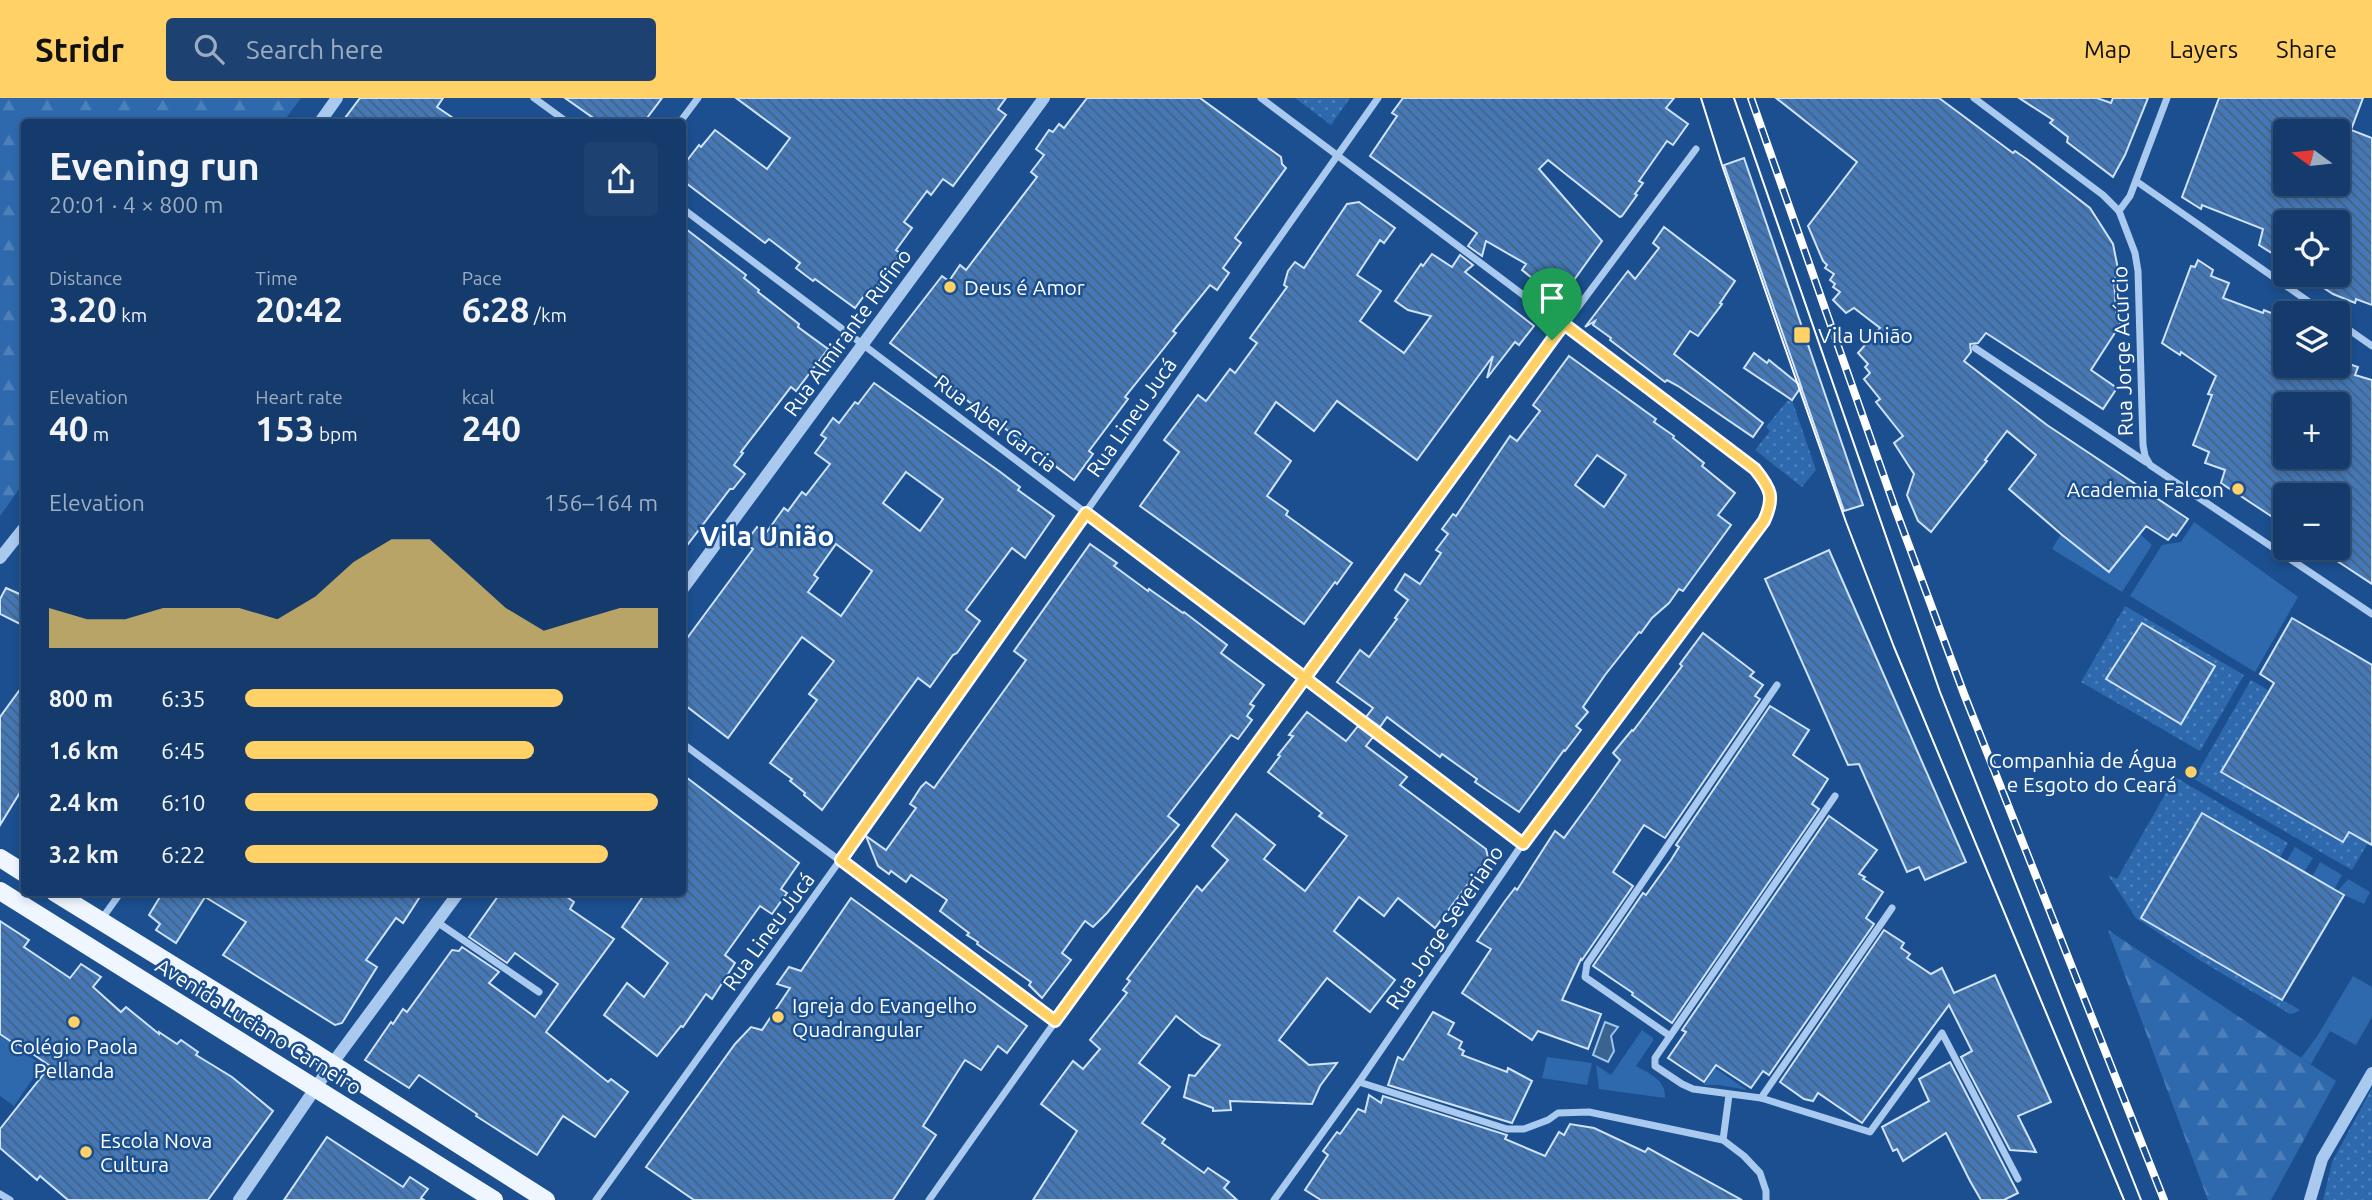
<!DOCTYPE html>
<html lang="en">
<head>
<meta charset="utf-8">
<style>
  :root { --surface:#143b6b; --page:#1d4271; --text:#f1f3f6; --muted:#9dadc1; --line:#33557e; --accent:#ffd166 }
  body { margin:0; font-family:Ubuntu,sans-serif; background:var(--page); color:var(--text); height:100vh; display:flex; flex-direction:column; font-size:26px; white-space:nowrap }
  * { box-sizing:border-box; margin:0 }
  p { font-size:23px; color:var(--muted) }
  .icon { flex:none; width:38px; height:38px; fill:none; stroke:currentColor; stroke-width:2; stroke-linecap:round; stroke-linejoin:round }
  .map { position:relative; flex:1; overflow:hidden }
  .side { position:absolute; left:21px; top:21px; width:665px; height:777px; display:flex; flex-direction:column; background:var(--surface); border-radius:7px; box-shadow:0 4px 10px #0003,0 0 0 2px var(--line) }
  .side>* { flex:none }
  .needle { width:46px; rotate:285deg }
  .controls { position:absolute; left:2273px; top:21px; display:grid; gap:14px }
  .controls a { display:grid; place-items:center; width:77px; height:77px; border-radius:7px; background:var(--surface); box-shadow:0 4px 10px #0003,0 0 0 2px var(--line); font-size:35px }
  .pin { position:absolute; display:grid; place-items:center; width:60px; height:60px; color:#fff; margin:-72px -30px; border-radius:50% 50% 50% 0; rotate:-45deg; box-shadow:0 0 7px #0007 }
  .pin .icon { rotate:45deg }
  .round { display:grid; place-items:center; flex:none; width:74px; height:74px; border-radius:7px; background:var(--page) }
  .summary { display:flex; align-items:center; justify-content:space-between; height:119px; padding:0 28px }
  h1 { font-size:38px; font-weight:600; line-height:52px }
  .metrics { display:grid; grid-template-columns:repeat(3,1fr); gap:10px; height:119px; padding:7px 28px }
  .metrics div { display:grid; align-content:center }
  .metrics b { font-size:35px; font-weight:600 }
  .metrics small { font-size:19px; font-weight:400 }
  .metrics p { font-size:19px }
  .chart { height:196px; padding:14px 28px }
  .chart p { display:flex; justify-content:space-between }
  .chart svg { width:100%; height:126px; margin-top:7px; fill:var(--accent); opacity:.7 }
  ul { padding:0 28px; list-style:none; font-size:23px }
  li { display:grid; grid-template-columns:112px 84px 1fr; align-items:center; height:52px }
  li i { height:18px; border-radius:9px; background:var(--accent) }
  header { display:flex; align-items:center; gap:42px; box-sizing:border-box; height:98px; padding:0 35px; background:var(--accent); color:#111 }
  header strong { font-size:33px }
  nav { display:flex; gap:38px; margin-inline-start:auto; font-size:24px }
  .search { width:490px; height:63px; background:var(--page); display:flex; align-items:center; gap:18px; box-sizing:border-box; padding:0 24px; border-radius:7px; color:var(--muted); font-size:26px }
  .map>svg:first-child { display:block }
  .grass { fill:url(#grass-dots); fill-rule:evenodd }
  .forest { fill:url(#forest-firs) }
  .garden { fill:#2e69ad }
  .water { fill:#3c6290; stroke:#9cc4f0; stroke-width:2 }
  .building { fill:url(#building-back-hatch); stroke:#cfe3fa; stroke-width:2; fill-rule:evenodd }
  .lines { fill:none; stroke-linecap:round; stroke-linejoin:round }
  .minor { stroke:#a9c9ee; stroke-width:7 }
  .tertiary { stroke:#a9c9ee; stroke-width:12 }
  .primary { stroke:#f0f6ff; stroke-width:18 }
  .tram { stroke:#fff; stroke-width:2 }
  .rail-casing { stroke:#fff; stroke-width:8 }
  .rail { stroke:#1b4f8f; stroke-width:5; stroke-dasharray:16; stroke-linecap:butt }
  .route-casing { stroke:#fff; stroke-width:14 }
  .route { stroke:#ffd166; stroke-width:9 }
  .poi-dot { fill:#ffd166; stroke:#1b4f8f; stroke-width:2.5 }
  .labels { text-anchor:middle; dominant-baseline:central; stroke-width:5; stroke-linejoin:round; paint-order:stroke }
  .poi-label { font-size:21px; fill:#fff; stroke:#1b4f8f; text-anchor:start }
  .street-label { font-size:21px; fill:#fff; stroke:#1b4f8f }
  .district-label { font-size:28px; font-weight:bold; fill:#fff; stroke:#1b4f8f }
</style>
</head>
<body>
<header>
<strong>Stridr</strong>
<div class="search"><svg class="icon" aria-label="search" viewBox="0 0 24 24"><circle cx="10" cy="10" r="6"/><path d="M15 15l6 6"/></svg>Search here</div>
<nav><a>Map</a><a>Layers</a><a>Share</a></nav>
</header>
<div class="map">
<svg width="2372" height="1102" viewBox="0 0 2372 1102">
  <defs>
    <pattern id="grass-dots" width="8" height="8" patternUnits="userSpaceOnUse" patternTransform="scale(1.75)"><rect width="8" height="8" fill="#2e69ad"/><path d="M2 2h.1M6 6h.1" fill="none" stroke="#4d80b9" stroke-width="1.8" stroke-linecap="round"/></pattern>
    <pattern id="forest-firs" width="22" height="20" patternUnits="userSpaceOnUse" patternTransform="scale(1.75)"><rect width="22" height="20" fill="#2e69ad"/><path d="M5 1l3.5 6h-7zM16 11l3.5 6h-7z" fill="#4d80b9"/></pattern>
    <pattern id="building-back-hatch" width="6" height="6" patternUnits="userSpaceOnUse" patternTransform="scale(1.75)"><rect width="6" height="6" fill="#4478b7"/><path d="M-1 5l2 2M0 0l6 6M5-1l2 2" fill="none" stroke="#486282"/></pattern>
  </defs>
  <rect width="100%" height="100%" fill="#1b4f8f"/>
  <g class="grass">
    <path d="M1295,0H1350L1331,27Z"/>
    <path d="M1792,302L1816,372L1802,389L1755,352L1770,333L1766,329L1787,303Z"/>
    <path d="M2125,508L2244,577L2200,653L2081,584ZM2142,525L2215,569L2180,626L2144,604L2122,587L2120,590L2106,581Z"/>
    <path d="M2251,582L2268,592L2221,674L2343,744L2349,734L2368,745L2352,772L2194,681Z"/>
    <path d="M2175,679L2288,745L2262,791L2231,872L2300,912L2295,915L2290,916L2201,863L2136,820L2108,777L2117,781Z"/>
    <path d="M2372,990V1102H2323L2332,1064Z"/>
  </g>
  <g class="forest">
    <path d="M0,0H301L283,24H24V384L0,418Z"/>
    <path d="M2108,832L2336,983L2271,1102H2208Z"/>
  </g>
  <g class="garden">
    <path d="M2194,424L2298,499L2255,574L2130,498L2162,447L2181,444Z"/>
    <path d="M2139,435L2152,447L2122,494L2052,451L2061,436L2109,474Z"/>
    <path d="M2295,749L2313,760L2304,774L2286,764Z"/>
    <path d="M2320,764L2342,777L2334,792L2312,779Z"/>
    <path d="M2348,781L2370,794L2364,806L2337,794Z"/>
    <path d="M2353,878L2372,889V919L2356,947L2330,933L2311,966L2301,960L2318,937Z"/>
    <path d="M1642,932L1653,940V943L1636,968C1650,976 1666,982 1665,1000L1599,991L1596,967L1611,977Z"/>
    <path d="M0,938L42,967L14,1008L0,998Z"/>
    <path d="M1547,959L1592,965L1587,987L1542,980Z"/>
    <path d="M1715,970L1747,992L1719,987H1704Z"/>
  </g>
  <path class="water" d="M1605,924L1618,929L1611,938L1614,953L1608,964L1593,957Z"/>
  <g class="building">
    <path d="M360,0H443L437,9L459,24H342Z"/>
    <path d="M565,0H662L644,24H599Z"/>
    <path d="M736,0H1006L998,11L1006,17L953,88L943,81L931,97L927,93L904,124L912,130L896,152L901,156L874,194L869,191L855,210L815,181L813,183L796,170L800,165L769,141L765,145L682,82V69L699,47L701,49L715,32L767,71L790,40Z"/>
    <path d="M1087,0H1200L1281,59L1282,66L1286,70L1235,140L1241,145L1223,170L1229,175L1217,192L1210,187L1173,233L1176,235L1125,299L1128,301L1089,353L1093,356L1074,382L890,245L942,178L949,183L960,167L966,172L1037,79L1031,74L1044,57L1036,51L1049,32L1053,34L1059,26L1064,30Z"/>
    <path d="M1403,0H1674L1666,10L1688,26L1673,47L1667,43L1639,83L1643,85L1635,96L1637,97L1622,118L1620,119L1548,62L1539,71L1602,143L1564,196L1563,195L1558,201L1522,172L1526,166L1486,143L1482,158L1468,148L1477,135L1370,58L1397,18L1392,15Z"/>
    <path d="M1776,0H1939L2013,55L2015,53L2028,62L2090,110L2113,146L2119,176L2114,181L2116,214L2120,218V227L2091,272L2117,290L2103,311L1986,235L1978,245L1970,246L1971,254L1964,263L2047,327L2188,421L2176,438L2173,436L2168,442L2146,428L2109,474L2061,436L2009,391L2036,357L2007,333L1985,362L1987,363L1931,434L1918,423L1907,397L1914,376L1894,345L1903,338L1876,304L1880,301L1864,281L1870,275L1865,269L1868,266L1858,255L1880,230L1854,210L1846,215L1833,202L1840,194L1833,189L1835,186L1830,182L1834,176L1825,170L1827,167L1823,163L1808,128L1857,64Z"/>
    <path d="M2019,0H2097L2111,5L2113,0H2148L2125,57L2113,79L2067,44L2068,39L2050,25L2053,22Z"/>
    <path d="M2219,0H2363L2351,32L2372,40V207L2356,201L2355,205L2333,196L2304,177H2338V124H2286V164L2259,147L2263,131L2202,107L2201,111L2182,99ZM2286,33H2338V86H2286Z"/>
    <path d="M1744,60L1863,407L1844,413L1801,289L1792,302L1744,270L1754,255L1767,265L1769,262L1801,288L1724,67Z"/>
    <path d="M1359,104L1395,130L1384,145L1380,142L1357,177L1381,193L1360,223L1383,240L1404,255L1431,218L1408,212L1395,203L1421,166L1423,168L1432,156L1452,169L1460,157L1473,167L1465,174L1534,228L1519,247L1515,244L1487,280L1493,258L1417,362L1337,303L1314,333L1276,304L1255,335L1291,363L1267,398L1288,413L1286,417L1352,465L1337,486L1335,484L1304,526L1140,408L1179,354L1164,342L1198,297L1206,303L1230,271L1235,275L1257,245L1250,240L1287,189L1284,187L1288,173L1295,164L1304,170L1347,106Z"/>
    <path d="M682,128L746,177L744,180L759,192L758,194L799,226L798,229L828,251L796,293L791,289L741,354L743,355L734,367L745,376L733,391H730L682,454Z"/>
    <path d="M1664,129L1735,183L1720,205L1722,206L1698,238L1690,233L1674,256L1763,325L1753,339L1678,288L1667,282L1665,284L1610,242L1611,240L1593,227L1595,223L1585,229L1628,173L1635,181L1659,150L1653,145Z"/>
    <path d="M2198,162L2213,172L2211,178L2229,185L2223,200L2263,215L2264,212L2286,221V268H2338V262L2358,269L2355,277L2372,282V486L2331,459L2335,450H2338V397H2286V411L2281,409L2277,422L2221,385L2225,372L2205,365L2209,354L2193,347L2212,297L2208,296L2216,278L2181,254L2180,257L2162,245L2191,168L2195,169ZM2286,306H2338V359H2286Z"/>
    <path d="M1569,258L1656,321L1654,324L1674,338L1673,340L1704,365L1702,368L1735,395L1718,417L1731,427L1683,493L1679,491L1669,505L1652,520L1641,535L1639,534L1605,577L1583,609L1588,614L1576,628L1581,632L1565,653L1564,652L1519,714L1475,684L1477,681L1442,656L1440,659L1387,619L1380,629L1366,619L1373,610L1337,584L1360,552L1369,559L1397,521L1395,520L1408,502L1395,492L1405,476L1420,486L1441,455L1436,452L1448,436L1442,431L1453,416L1456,418L1510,338L1517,343L1540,313L1533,307ZM1597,357L1626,377L1604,409L1575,387Z"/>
    <path d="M874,285L999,373L1020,389L1018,392L1054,418L1025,460L1012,450L966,512L980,523L957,555L953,557L930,589L918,580L822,712L804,697L805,695L790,683L792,681L770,665L817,602L809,596L834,563L802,539L728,640L682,605V547L753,451L745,445L757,429L766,435L784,410L788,413L802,394L806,397L830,366L815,355L826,340L821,337L833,320L839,325L855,304L858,306ZM906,374L943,401L920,433L883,405ZM836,446L872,473L841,518L808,494L818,480L814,477Z"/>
    <path d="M1090,446L1117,465L1114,468L1148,493L1149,491L1183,515L1184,514L1227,547L1221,555L1264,587L1250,606L1254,608L1247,618L1252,622L1238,641L1231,637L1168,718L1179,727L1107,815L1093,829L1085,823L1062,855L1071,862L1042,900L1029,887L1031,884L977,846L978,844L967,837L969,835L940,813L947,802L911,777L906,784L891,773L889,776L878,768L866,738L886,752L916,710L910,706L921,689L926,684L934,690L1026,562L1014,553Z"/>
    <path d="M1829,452L1966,764L1925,782L1919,769L1907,774L1859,666L1848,667L1765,481Z"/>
    <path d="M6,490L24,498V528L0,516V501Z"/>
    <path d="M2292,520L2372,567V747L2349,734L2343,744L2221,674L2274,585L2260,576Z"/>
    <path d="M2142,525L2215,568L2181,626L2106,581Z"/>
    <path d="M1703,535L1754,574L1750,578L1763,587L1755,598L1760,601L1665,740L1644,727L1613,774L1633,788L1582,862L1581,861L1562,902L1601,916L1588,951L1538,933L1532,942L1462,895L1491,851L1477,843L1505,803L1515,790L1517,792L1555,733L1564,740L1591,703L1620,662L1613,655L1632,632L1633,633L1682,568L1680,566Z"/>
    <path d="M24,586V688L0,727V619Z"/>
    <path d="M1770,608L1809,632L1793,657L1828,681L1812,706L1819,711L1672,925L1632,897L1633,895L1593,868L1643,795L1646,797L1671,762L1679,749L1676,747Z"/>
    <path d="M1307,614L1346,643L1358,628L1373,639L1366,648L1407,679L1400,687L1486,751L1488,759L1435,830L1398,800L1384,818L1359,799L1334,833L1395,882L1370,914L1327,880L1279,942L1309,967L1337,965L1320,988L1312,1006L1230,1003L1231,1012L1213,1013V1010L1184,999L1189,977L1195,978L1220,947L1202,938L1176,918L1139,965L1170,989L1142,1025L1165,1041L1162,1045L1204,1075L1208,1070L1229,1084L1224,1090L1237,1102H1033L1077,1033L1041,1006L1073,963L1083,971L1100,951L1090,942L1127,895L1123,892L1130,883L1127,881L1197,788L1202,793L1228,762L1212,748L1236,716L1275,747L1264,761L1305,793L1347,738L1319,718L1322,715L1268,674L1280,658L1278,657L1293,638L1289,637Z"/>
    <path d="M682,676L799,765L781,791L787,795L772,816L760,808L725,857L735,865L712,901L706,896L683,929L681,928L657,958L604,917L627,885L644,899L668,865L622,829L646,794H682Z"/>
    <path d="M2202,715L2344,797L2282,902L2141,820Z"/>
    <path d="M1829,718L1877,752L1859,776L1865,779L1863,781L1883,794L1866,820L1874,826L1769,977L1763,973L1751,990L1716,967L1704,984L1668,960L1686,934L1682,932Z"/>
    <path d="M163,794H423L403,825L396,820L366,862L377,869L342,925L335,927L223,857L246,824L205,799L176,845L156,832L160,826L149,817Z"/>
    <path d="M501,794H560L574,804L570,811L614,841L546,934L608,984L611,981L628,994L595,1039L563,1018L537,1057L487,1025L476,1018L477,1016L419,977L409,990L365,962L391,924L393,926L403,911L407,914L452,852L459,853L462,849L499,874L489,885L535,919L558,886L515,855L507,865L469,839Z"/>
    <path d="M851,800L1027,928L1007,955L998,948L981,972L965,962L923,1028L936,1037L893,1102H694L646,1069L735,946L751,929L762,932L790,890L777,886L789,869L801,873Z"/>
    <path d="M0,823L29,842L24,849L70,880L81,866L101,879L93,889L121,914L126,909L159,936V934L177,946L181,942L198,954L196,957L232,979L273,1013L208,1102H68L40,1078L37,1082L0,1050V1031L50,968L17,945L16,947L0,936Z"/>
    <path d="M1884,832L1904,845L1901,850L1910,856L1907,860L1931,876L1942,870L1954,895L1995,877L2051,1004L2018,1018L2036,1054L2010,1052L1961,959L1972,953L1949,907L1862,1025L1818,995L1813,1003L1804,1001L1780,984Z"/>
    <path d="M1433,914L1454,925L1448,936L1462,944L1459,950L1464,953L1462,957L1507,974L1508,970L1532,983L1512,1025L1388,987L1398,959L1403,962Z"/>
    <path d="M1950,964L2018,1095L2004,1102H1981L1970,1083L1946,1035L1903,1063L1897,1051L1893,1053L1882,1029L1929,1003L1919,981Z"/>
    <path d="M1369,997L1381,1005L1383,998L1507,1037L1505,1041L1545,1058L1559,1034L1564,1037L1570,1026L1594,1030L1645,1054L1648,1050L1742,1102H1321L1305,1092L1328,1057L1323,1053L1337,1034L1340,1036L1358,1011L1365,1014Z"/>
    <path d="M327,1039L403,1089L410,1079L428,1091L421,1100L424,1102H284Z"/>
  </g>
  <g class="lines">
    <g class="minor">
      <path d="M534,0L567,24"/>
      <path d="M1261,0L1755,371C1771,391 1775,398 1764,423L1523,745L1359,984L1274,1102"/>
      <path d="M1974,0L2103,97L2119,113L2135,155L2138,173L2143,347L2145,358L2150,367L2372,516"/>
      <path d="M680,24L698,0"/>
      <path d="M2136,83L2325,215"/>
      <path d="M682,110L1523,745"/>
      <path d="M2119,113L2130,98L2167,0"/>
      <path d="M2338,224L2372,248"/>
      <path d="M1975,250L2146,364"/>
      <path d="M682,645L1055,923"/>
      <path d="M1835,698L1655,960V968L1682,986L1693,991L1761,1000L1892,810"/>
      <path d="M101,822L121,794"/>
      <path d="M437,824L539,894"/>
      <path d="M1670,938L1585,879L1587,866L1777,587"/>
      <path d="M1359,984L1507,1031H1524L1548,1022L1558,1015L1589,1014L1723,1042L1744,1058L1760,1075L1766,1093V1102"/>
      <path d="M1761,1000L1870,1034L1942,935L2018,1081"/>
      <path d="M1723,1042L1729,997"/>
      <path d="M0,1096L10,1102"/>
      <path d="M596,1102L856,740L1378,0"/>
      <path d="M929,1102C1178,747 1436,399 1696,51"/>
    </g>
    <g class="tertiary">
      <path d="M320,24L337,0"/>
      <path d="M0,460L24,430"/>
      <path d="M682,492L1044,0"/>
      <path d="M239,1102L332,966L459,794"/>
      <path d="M2310,1102L2322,1061L2372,975"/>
    </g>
    <g class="primary">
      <path d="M0,760L24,775"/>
      <path d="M0,793L494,1102"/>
      <path d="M54,794L310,952L546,1102"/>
    </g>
    <g class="tram">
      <path d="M1701,0L1722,67L1783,244L1846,424L1894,549L2124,1102"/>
      <path d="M1734,0L1940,594L2141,1102"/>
    </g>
    <g class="rail-casing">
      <path id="rail" d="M1751,0L1895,410L1964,596L2164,1102"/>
    </g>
    <use href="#rail" class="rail"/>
  </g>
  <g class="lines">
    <g class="route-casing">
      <path id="route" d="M1552,242L1305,580L1086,415L841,762L1055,923L1305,580L1523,746L1764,423C1775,399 1771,391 1755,371L1564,226L1552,242"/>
    </g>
    <use href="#route" class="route"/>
  </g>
  <g class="poi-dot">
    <circle cx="950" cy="189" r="7"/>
    <rect x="1793" y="228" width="18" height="18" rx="3.5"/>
    <circle cx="2238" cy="391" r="7"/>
    <circle cx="2191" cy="674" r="7"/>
    <circle cx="778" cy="919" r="7"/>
    <circle cx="74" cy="924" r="7"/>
    <circle cx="86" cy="1054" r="7"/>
  </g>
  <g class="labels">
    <g class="poi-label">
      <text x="964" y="189">Deus é Amor</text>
      <text x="1818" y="237">Vila União</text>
      <text x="2224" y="391" text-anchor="end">Academia Falcon</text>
      <text x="2177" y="662" text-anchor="end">Companhia de Água<tspan x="2177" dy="24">e Esgoto do Ceará</tspan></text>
      <text x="792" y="907">Igreja do Evangelho<tspan x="792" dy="24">Quadrangular</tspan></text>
      <text x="74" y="948" text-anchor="middle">Colégio Paola<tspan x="74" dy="24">Pellanda</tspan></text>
      <text x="100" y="1042">Escola Nova<tspan x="100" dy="24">Cultura</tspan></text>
    </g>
    <g class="street-label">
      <text transform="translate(847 234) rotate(-54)">Rua Almirante Rufino</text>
      <text transform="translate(2122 253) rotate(-92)">Rua Jorge Acúrcio</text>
      <text transform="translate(1131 319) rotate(-55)">Rua Lineu Jucá</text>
      <text transform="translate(996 325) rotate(37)">Rua Abel Garcia</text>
      <text transform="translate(1444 829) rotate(-56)">Rua Jorge Severiano</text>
      <text transform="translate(768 833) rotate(-54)">Rua Lineu Jucá</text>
      <text transform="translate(259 928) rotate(32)">Avenida Luciano Carneiro</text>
    </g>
    <g class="district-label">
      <text x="767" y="437">Vila União</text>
    </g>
  </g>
</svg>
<div class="controls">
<a><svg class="needle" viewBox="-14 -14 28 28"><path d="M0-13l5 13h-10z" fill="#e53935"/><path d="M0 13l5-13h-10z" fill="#9dadc1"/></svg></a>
<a><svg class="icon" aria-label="locate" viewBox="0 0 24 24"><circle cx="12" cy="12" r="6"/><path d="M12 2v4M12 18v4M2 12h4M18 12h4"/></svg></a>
<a><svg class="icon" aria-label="layers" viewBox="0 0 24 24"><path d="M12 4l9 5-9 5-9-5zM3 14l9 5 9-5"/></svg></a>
<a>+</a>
<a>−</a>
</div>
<div class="pin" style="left:1552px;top:242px;background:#1e9e55"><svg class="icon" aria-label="arrive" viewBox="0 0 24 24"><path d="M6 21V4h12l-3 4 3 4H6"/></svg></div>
<section class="side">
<div class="summary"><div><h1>Evening run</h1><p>20:01 · 4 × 800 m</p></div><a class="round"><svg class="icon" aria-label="share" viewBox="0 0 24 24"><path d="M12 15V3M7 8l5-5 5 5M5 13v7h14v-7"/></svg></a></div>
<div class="metrics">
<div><p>Distance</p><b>3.20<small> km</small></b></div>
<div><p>Time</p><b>20:42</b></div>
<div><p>Pace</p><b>6:28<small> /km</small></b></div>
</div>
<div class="metrics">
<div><p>Elevation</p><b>40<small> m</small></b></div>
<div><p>Heart rate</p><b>153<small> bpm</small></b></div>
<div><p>kcal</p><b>240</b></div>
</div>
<div class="chart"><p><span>Elevation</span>156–164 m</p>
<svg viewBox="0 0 160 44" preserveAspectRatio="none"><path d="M0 44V30L10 34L20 34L30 30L40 30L50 30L60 34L70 26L80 14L90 6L100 6L110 18L120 30L130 38L140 34L150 30L160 30V44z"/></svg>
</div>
<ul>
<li><b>800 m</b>6:35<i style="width:77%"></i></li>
<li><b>1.6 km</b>6:45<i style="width:70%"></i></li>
<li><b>2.4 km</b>6:10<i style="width:100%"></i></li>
<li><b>3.2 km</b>6:22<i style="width:88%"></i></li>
</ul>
</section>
</div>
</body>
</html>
